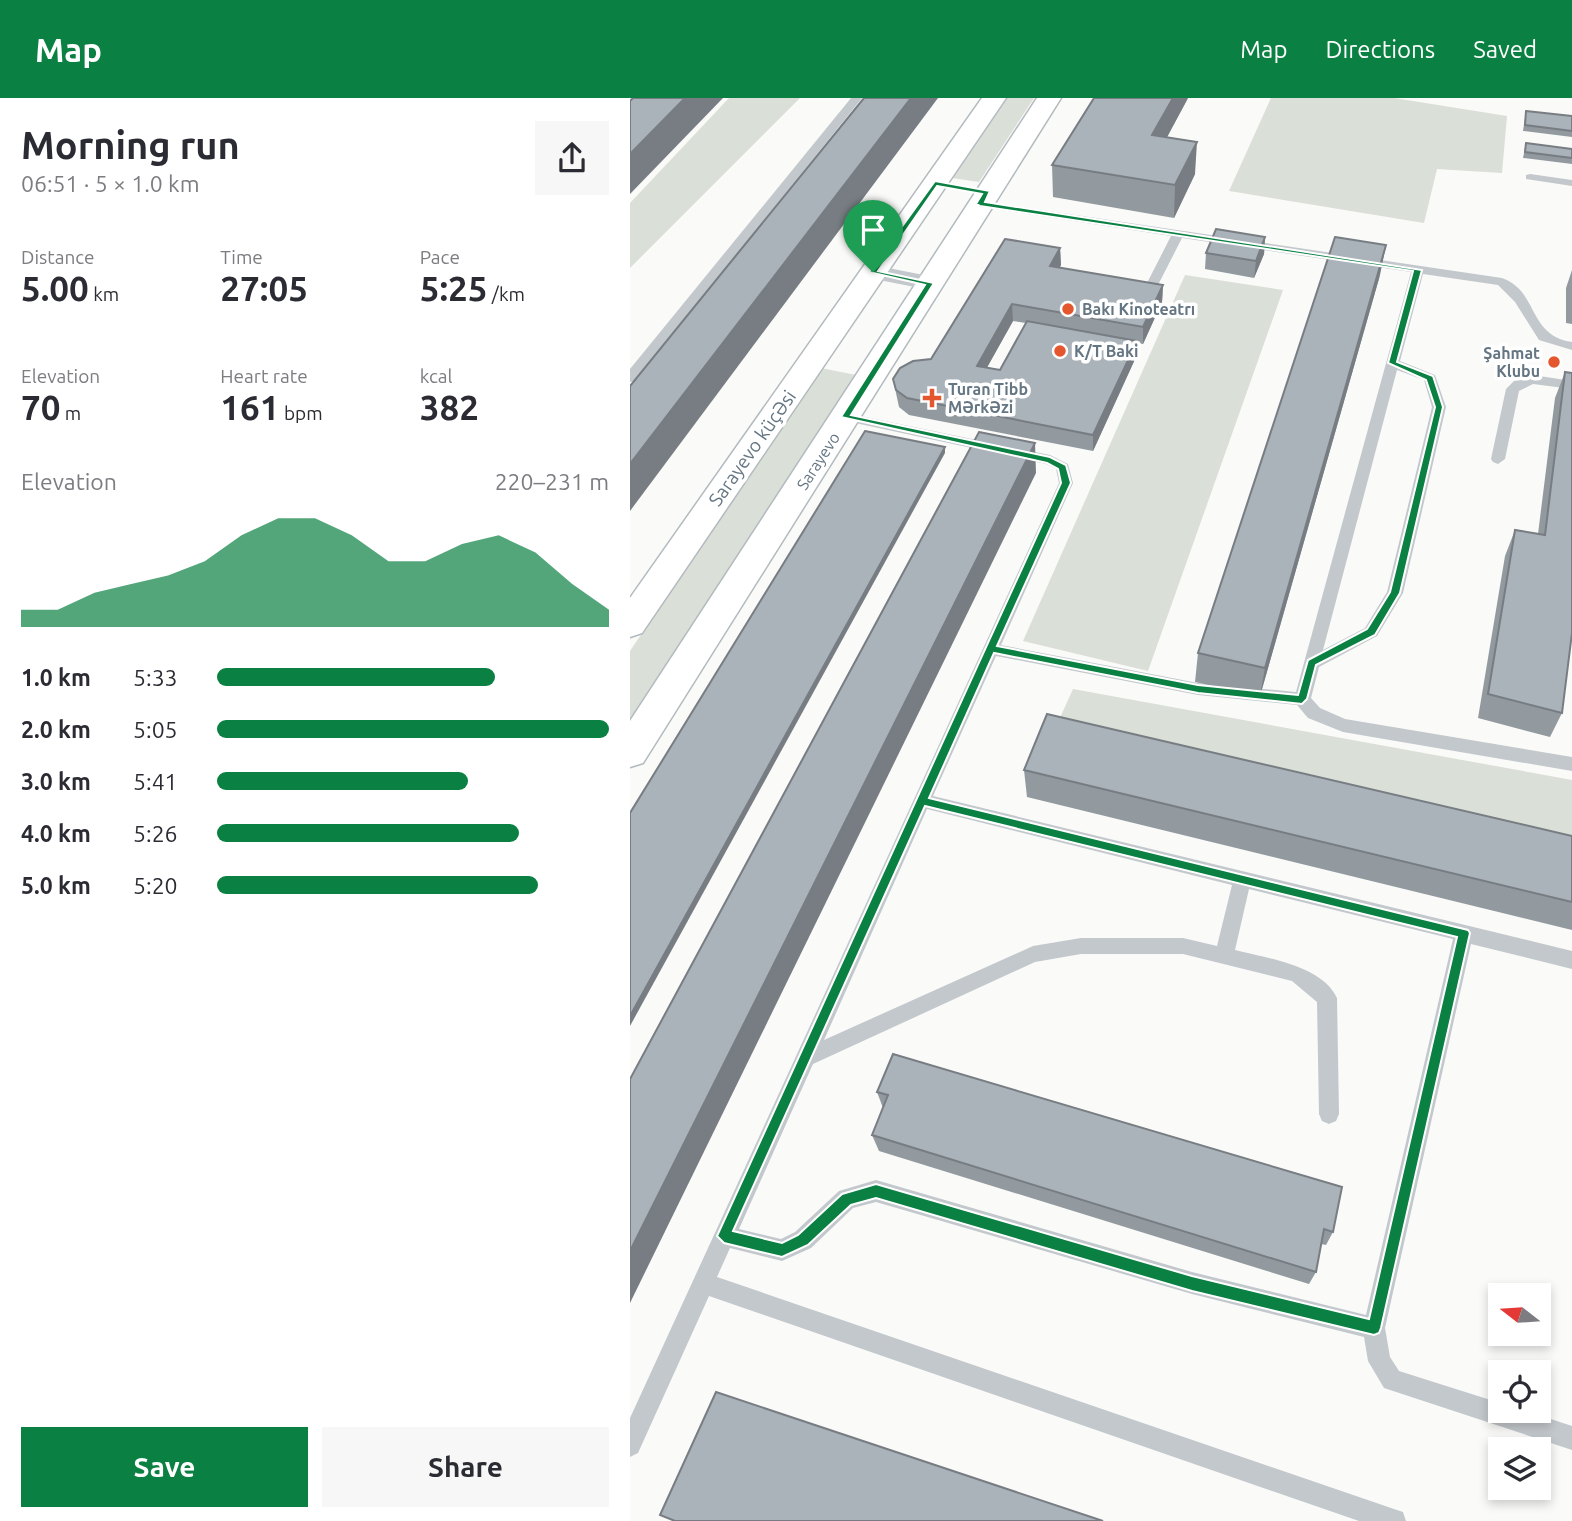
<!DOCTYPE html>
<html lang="en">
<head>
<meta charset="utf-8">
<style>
  :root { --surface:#fff; --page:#f7f7f7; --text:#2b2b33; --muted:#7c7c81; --accent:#0b8043 }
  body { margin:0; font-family:Ubuntu,sans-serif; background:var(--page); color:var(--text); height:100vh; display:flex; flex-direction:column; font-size:26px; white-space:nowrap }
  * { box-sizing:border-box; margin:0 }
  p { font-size:23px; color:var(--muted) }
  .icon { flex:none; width:38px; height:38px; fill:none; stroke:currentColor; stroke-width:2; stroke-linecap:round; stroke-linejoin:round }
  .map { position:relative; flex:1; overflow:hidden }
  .sheet { display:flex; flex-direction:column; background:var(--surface); width:630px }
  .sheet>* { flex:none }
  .needle { width:46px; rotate:287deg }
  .tools { position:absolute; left:858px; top:1185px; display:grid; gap:14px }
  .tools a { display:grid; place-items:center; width:63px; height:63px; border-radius:0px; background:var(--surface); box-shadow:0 4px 10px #0003; font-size:35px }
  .pin { position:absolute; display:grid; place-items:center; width:60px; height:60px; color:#fff; margin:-72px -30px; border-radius:50% 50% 50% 0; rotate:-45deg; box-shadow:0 0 7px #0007 }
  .pin .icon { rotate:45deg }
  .round { display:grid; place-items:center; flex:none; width:74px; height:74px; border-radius:0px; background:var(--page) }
  .summary { display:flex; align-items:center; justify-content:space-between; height:119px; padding:0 21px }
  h1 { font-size:38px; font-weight:600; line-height:52px }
  .metrics { display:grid; grid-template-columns:repeat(3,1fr); gap:10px; height:119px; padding:7px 21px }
  .metrics div { display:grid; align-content:center }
  .metrics b { font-size:35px; font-weight:600 }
  .metrics small { font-size:19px; font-weight:400 }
  .metrics p { font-size:19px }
  .chart { height:196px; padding:14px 21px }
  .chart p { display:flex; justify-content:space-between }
  .chart svg { width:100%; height:126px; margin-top:7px; fill:var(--accent); opacity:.7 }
  .action { display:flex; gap:14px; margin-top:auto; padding:14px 21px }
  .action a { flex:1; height:80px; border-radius:0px; background:var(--accent); color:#fff; font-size:28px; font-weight:600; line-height:80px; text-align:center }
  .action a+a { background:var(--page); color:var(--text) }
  ul { padding:0 21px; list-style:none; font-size:23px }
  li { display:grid; grid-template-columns:112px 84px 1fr; align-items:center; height:52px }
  li i { height:18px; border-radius:9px; background:var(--accent) }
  header { display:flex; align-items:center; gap:42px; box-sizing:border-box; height:98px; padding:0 35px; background:var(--accent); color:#fff }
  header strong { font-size:33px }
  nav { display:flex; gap:38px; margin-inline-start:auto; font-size:24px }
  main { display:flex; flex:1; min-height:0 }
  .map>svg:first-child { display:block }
  .green { fill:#dadfd7 }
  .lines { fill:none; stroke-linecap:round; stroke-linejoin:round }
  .secondary-casing { stroke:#b3babf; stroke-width:3 }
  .lane { fill:#c3c8cc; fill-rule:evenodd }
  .street { fill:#c3c8cc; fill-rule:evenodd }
  .secondary { fill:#fff; fill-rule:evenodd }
  .wall { fill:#929a9f; fill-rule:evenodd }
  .shaded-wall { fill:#777d82 }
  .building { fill:#aab3b9; stroke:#777d82; stroke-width:2 }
  .route { fill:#0b8043; stroke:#fff; stroke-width:2; fill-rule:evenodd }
  .poi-dot { fill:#e4572e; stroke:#fff; stroke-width:2.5 }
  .labels { text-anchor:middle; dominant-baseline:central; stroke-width:7; stroke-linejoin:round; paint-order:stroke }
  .far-poi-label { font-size:16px; font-weight:bold; fill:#657683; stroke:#fff; text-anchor:start }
  .far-street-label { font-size:16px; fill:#657683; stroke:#fff }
  .street-label { font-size:19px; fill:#657683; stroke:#fff }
</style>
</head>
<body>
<header>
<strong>Map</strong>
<nav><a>Map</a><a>Directions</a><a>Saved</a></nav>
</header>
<main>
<section class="sheet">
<div class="summary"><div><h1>Morning run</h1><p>06:51 · 5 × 1.0 km</p></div><a class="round"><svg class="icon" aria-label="share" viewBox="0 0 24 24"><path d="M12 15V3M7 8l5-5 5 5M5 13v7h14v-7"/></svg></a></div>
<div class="metrics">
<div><p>Distance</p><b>5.00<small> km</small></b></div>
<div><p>Time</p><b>27:05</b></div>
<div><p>Pace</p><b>5:25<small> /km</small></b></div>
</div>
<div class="metrics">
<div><p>Elevation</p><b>70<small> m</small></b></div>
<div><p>Heart rate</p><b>161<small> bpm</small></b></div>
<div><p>kcal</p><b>382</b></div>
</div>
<div class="chart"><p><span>Elevation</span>220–231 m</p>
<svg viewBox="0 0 160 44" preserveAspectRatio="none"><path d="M0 44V38L10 38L20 32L30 29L40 26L50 21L60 12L70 6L80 6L90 12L100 21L110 21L120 15L130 12L140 18L150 29L160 38V44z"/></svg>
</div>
<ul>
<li><b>1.0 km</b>5:33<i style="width:71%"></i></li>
<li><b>2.0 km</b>5:05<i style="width:100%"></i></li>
<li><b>3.0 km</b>5:41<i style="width:64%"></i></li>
<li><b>4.0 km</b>5:26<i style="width:77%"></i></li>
<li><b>5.0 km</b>5:20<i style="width:82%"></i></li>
</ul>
<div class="action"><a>Save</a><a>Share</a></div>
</section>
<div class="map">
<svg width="942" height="1423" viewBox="0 0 942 1423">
  <rect width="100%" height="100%" fill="#fafaf8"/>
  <g class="green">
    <path d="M99,0H170L0,170V105Z"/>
    <path d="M376,0H404L349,84L322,80Z"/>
    <path d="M641,0H764L877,18L872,75L807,71L794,125L599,93Z"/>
    <path d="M555,177L653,192L518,573L393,543Z"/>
    <path d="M191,270L226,277L0,624V553Z"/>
    <path d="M443,591L942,682V767L419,644Z"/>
  </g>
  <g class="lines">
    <g class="secondary-casing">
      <g id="secondary">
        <path d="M352,0H376L12,535L0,539V500Z"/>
        <path d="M407,0H431L13,665L0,669V623Z"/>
      </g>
    </g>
    <g class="lane">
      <path d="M221,0H232L5,283L0,284V271Z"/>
      <path d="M900,76L942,82V88L896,81V77Z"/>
      <path d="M350,103L872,180C909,193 897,237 942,244V252L909,242L885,204L868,187L793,176L770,263L805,277L816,309L773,495L747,538L689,569L681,600L690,610L715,621L942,659V673L713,634L678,620L667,607L568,597L366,558L303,698L942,853V871L841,846L755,1230L760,1259L769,1273L870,1305V1312H893L942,1328V1352L754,1290L738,1263L734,1239L562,1196L246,1104L223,1110L181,1150L152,1163L100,1150L87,1179L764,1411L773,1414L776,1423H729L79,1198L8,1355L0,1359V1320L429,385L426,371L416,366L216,323L211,322V316L216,315L420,357L438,366L443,385L371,547L568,585L666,594L781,174L552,140L527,189L521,193L515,189L541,138L346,108V104ZM767,272L794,282L802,309L757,494L735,530L693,552ZM297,711L602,787L587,848L553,840H451L403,848L194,942ZM619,791L823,841L736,1217L562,1174L246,1082L209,1093L165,1134L151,1141L109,1131L183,966L405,864L451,856H553L662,883L687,904L689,1016L692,1023L699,1026L706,1023L709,1016L707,900C692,867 636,860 605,852Z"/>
      <path d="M903,277L942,283V291L903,286L889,293L875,361L868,366L863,364L861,361L876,291L884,283Z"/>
    </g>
    <path class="street" d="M243,167L309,180L312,185L309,190L300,192L234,179L231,174L234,169Z"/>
    <use href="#secondary" class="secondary"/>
  </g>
  <g class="wall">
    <path d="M558,0L537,39L565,76L544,120L423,99L422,67Z"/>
    <path d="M896,13L942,18V39L893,33Z"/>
    <path d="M896,45L942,51V66L893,60Z"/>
    <path d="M635,139L634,156L624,180L575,171L576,155Z"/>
    <path d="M430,150L431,167L429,170L533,187L532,204L513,246L506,245V259L463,353L279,317L269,309L263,281L301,261ZM383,223L396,225L370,272L357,269Z"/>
    <path d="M942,172V226L936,225V190Z"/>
    <path d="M750,177L630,598L565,584L568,555Z"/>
    <path d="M935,274L932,615L920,639L848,620L875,458L885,432L908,436L925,300Z"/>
    <path d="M394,672L942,738V832L397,699Z"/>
    <path d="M247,994L703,1134L696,1147L691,1146L686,1174L679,1186L249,1053L242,1037L253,1010Z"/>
  </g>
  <g class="shaded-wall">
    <path d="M55,0H93L0,96V56Z"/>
    <path d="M281,0H308L0,413V366Z"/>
    <path d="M543,0H558L521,69L522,37Z"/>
    <path d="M567,44L565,76L544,120L545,87Z"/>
    <path d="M635,139L634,156L624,180L626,163Z"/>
    <path d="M756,147L750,177L630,598L635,570Z"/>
    <path d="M430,150L431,167L421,185L420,168Z"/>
    <path d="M533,187L532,204L513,246V229Z"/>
    <path d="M382,206L383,223L349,284L347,268Z"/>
    <path d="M507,243L506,259L463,353V337Z"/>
    <path d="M405,345L406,375L0,1205V1153Z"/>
    <path d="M315,349V355L0,928V918Z"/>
  </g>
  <g class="building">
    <path d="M3,0H55L0,56V3Z"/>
    <path d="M234,0H281L0,366V288Z"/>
    <path d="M464,0H543L522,37L567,44L545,87L422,67Z"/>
    <path d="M896,13L942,18V33L895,27Z"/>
    <path d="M896,45L942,51V60L895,54Z"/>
    <path d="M586,131L635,139L626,163L576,155Z"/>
    <path d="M705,139L756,147L635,570L568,555Z"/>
    <path d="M375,141L430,150L420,168L533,187L513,229L382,206L347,268L370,272L397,223L507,243L463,337L277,300L266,292L263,281L270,270L283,263L301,261Z"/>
    <path d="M935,274L942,275V535L932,615L858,596L885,432L915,437Z"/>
    <path d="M235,333L315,349L0,918V715Z"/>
    <path d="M349,334L405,345L0,1153V981Z"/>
    <path d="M417,616L942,738V804L394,672Z"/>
    <path d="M263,956L712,1089L703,1134L694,1131L686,1174L242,1037L258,997L247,994Z"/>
    <path d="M86,1294L473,1423H45L30,1417Z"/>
  </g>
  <path class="route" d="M305,83L360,93L355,104L792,172L767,264L803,278L813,309L770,495L745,537L686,567L677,601L672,606L568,595L364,555L299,700L838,832L840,835L751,1230L749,1235L744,1237L562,1193L246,1100L221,1107L178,1147L152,1159L94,1145L87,1138L431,385L428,371L417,365L211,319L295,187L239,174ZM307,88L352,96L346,106L350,108L783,173L758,265L796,282L805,309L760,494L737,531L678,562L668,597L568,587L367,548L441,385L436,367L420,359L221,317L304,185L248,173ZM295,708L827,839L739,1221L562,1178L246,1086L212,1096L168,1137L152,1145L103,1133Z"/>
  <g class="poi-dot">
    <circle cx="438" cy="211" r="7"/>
    <circle cx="430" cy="253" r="7"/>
    <circle cx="924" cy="264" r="7"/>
    <path d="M298.5 289.5h7v7h7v7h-7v7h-7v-7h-7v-7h7z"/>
  </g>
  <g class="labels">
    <g class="far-poi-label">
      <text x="452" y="211">Bakı Kinoteatrı</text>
      <text x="444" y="253">K/T Baki</text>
      <text x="910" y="255" text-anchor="end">Şahmat<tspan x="910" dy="18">Klubu</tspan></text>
      <text x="318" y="291">Turan Tibb<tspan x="318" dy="18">Mərkəzi</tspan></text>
    </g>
    <g class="far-street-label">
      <text transform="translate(188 363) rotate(-57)">Sarayevo</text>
    </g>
    <g class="street-label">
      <text transform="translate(122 350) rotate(-55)">Sarayevo küçəsi</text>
    </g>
  </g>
</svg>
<div class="tools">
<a><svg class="needle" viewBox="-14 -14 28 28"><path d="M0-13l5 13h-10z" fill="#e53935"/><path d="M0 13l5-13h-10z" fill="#7c7c81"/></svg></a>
<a><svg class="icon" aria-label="locate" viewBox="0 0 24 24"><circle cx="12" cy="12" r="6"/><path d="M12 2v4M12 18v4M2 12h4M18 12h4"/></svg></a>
<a><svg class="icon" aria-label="layers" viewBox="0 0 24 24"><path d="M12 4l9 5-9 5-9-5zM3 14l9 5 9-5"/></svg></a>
</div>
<div class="pin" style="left:243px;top:174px;background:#1e9e55"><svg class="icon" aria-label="arrive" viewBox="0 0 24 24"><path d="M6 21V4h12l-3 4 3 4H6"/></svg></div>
</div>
</main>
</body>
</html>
